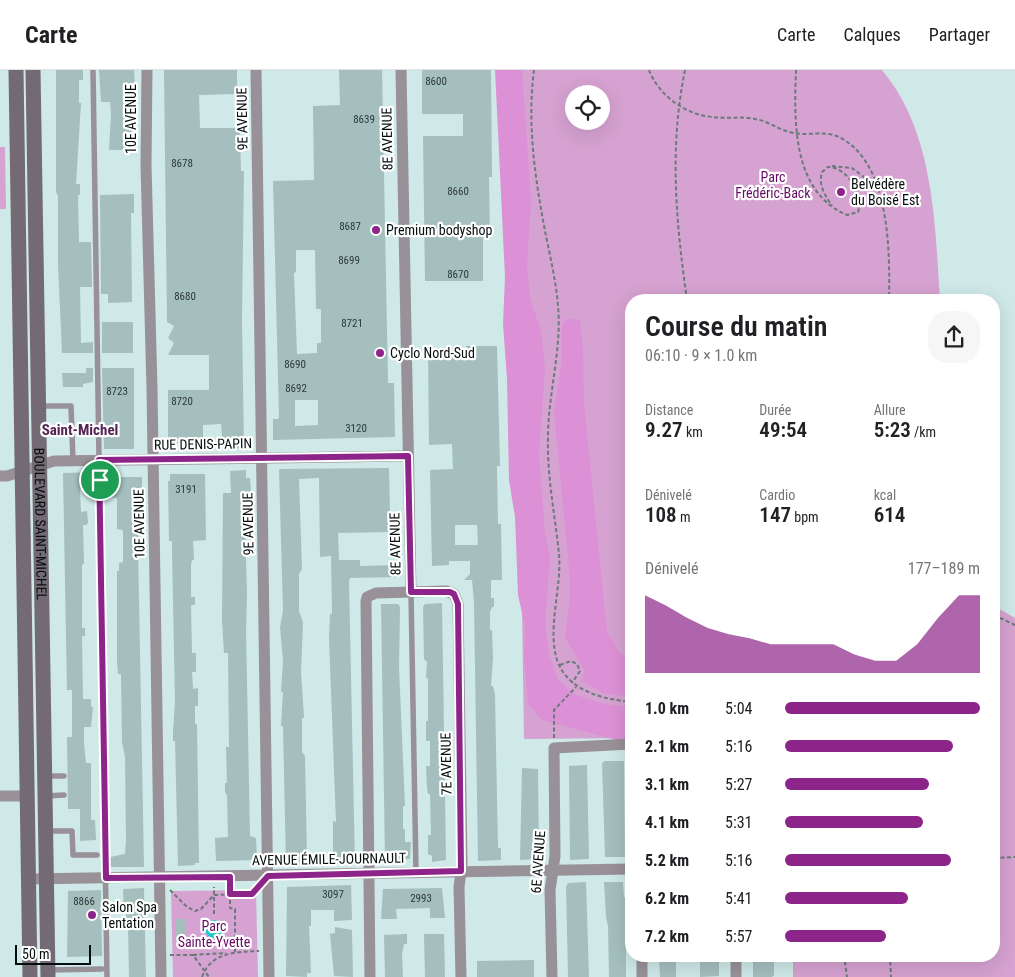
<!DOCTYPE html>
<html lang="fr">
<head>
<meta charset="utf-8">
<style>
  :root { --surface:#fff; --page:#f6f6f6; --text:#202124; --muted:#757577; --line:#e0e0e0; --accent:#8d2489 }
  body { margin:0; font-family:"Roboto Condensed",sans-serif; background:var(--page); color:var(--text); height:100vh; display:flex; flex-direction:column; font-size:19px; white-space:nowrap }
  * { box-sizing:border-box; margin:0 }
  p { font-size:16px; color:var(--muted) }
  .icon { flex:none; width:28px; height:28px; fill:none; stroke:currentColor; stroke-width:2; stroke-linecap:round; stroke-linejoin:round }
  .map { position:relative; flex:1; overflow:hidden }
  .drawer { position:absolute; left:625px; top:224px; width:375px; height:668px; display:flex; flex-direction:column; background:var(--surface); border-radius:20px; box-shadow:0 5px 20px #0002 }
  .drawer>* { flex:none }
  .fabs { position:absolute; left:565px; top:15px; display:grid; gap:10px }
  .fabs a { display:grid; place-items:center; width:45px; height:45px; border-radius:50%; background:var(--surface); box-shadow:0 5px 20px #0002; font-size:25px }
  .scale { position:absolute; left:15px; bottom:12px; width:76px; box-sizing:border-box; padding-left:5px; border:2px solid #050d0d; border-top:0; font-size:14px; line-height:18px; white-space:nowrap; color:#050d0d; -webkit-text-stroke:4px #fff; paint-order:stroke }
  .pin { position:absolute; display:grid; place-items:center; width:42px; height:42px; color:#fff; margin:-21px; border:2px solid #fff; border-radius:50%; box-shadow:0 1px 5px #0007 }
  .round { display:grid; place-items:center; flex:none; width:52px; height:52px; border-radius:20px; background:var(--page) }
  .overview { display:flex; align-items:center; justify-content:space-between; height:85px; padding:0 20px }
  h1 { font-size:28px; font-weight:600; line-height:38px }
  .stats { display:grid; grid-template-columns:repeat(3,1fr); gap:8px; height:85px; padding:5px 20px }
  .stats div { display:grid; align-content:center }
  .stats b { font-size:21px; font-weight:600 }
  .stats small { font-size:14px; font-weight:400 }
  .stats p { font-size:14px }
  .chart { height:140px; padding:10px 20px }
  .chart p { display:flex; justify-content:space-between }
  .chart svg { width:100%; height:90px; margin-top:5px; fill:var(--accent); opacity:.7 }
  ul { padding:0 20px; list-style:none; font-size:16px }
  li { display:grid; grid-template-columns:80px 60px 1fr; align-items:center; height:38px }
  li i { height:12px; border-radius:6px; background:var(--accent) }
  header { display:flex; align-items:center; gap:30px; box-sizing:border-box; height:70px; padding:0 25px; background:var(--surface); border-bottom:1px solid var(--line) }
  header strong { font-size:24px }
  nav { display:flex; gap:28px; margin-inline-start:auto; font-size:18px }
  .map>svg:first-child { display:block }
  .green { fill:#d6a2d1; fill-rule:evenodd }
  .forest { fill:#dc91d6 }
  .water { fill:#1bcacc }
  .building { fill:#a4bfbe; fill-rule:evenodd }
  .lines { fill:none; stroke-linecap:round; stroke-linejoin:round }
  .path { stroke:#697a79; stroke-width:2; stroke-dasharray:4 2.5; stroke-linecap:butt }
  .lane { stroke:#989197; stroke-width:5.5 }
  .street { stroke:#989197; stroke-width:11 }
  .secondary { stroke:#746a73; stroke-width:15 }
  .route-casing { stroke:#fff; stroke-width:10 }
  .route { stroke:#8d2489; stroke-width:6 }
  .poi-dot { fill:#8d2489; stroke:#fff; stroke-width:2 }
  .labels { text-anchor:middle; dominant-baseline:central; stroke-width:4.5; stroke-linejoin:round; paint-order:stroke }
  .number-label { font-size:11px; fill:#2d3a39 }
  .street-label { font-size:14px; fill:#050d0d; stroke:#fff }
  .park-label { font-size:14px; fill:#670b65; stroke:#fff }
  .poi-label { font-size:14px; fill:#050d0d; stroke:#fff; text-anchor:start }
  .neighbourhood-label { font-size:15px; font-weight:bold; fill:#552352; stroke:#fff }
</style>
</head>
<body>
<header>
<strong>Carte</strong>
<nav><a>Carte</a><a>Calques</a><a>Partager</a></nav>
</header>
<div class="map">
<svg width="1015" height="907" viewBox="0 0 1015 907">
  <rect width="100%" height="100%" fill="#cee9e8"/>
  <g class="green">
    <path d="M502,0H882C934,62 935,153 940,230H631V668L524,669L521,474ZM574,24H601V51H574Z"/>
    <path d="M0,77H5L6,139H0Z"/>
    <path d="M994,536L1015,548V907H793V885H994Z"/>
    <path d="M256,820L258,907H173L171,821Z"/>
  </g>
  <g class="forest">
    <path d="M495,0H522L531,131L527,195L530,229L541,260L545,299L539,384L545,463L550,488L545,555L549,584L558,610L576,625L607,635L631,637V674L542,650L528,634L524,588L525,556L518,525L515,447L509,410L507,309L503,254L505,207Z"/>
    <path d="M568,248L580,250L583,277L584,333L607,562L620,583L631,589V627L603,623L581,611L585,601L565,568L570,528L569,497L554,341L562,290V254Z"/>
  </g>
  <circle class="water" cx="214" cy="859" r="9"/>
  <g class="building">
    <path d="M56,0H83V10H79V33H81L76,114H80V125H78L79,172H91L92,217H80L81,273L93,272V283H62L58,195V126L56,122Z"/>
    <path d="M99,0H134L135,21H131L132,76L130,80H109L111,44L110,32H101Z"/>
    <path d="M164,0H237V24L199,25L200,58H240L241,101H244L242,250L244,378H223L221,354L203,355V373L201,374H173L168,370V320H209V285H168L174,273L168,268L174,256L167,252Z"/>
    <path d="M339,0H382L388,313H394L395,367L273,370V349H278L279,347L273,111L314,110L313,36L340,35ZM296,180H315L316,239H321V273H317V283L297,284L294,203L296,202ZM295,330H318V355L295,356Z"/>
    <path d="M422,0H491L492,107H489L490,166L483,167V211H425L423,66H463V44H422Z"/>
    <path d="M134,124V143H131L132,232L108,233V224H101L100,125Z"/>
    <rect x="102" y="252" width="31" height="31"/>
    <path d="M466,276H497L500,396H497L498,454H501L502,510H491V528H494V537H492L490,542V560H492L493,588L491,616H493L495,625L498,778H501V790L478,791L474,533L472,510H464L470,504V491H449V495L432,496L430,400L453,399L452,374L429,375L428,279L466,278ZM455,455H477L478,475H455Z"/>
    <path d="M86,298H93V312L83,314V317H63L62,303H86Z"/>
    <path d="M102,298H134V379H104Z"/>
    <path d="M389,398L390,444H394V452L390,455V462L338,463L339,490H360V496L397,495L398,507L350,508L349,512L355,794H330L329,784H333V751L336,752L329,569L330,544H332L331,486L320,487L319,408L299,409L302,499L299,504V541L303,552L301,602L304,648H302V682L305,686L307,789H305V794L286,795L283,656H281L283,622H281L283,591L280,557L283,541L279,399Z"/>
    <path d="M246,400V408H250L251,422H244L247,523L246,561L250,766L256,768L257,790L216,791L215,768L228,767L227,725L225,722V713H227L226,677H229L228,583H224L222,550L223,423H231L230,401Z"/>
    <path d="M95,402V419H80L81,442L87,441L88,452L87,455H83L84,494L82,495V558H85V566H82L83,629H91V637H93L91,657H84V674L86,693H91V750H95L96,770L80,771V739H68L67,667H72V620H67L63,403Z"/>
    <path d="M170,404H205L206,470L193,471L194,490H192L191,495V527H195V535H191L192,583H196V602H192L193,619L198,618V636H195V654H197L199,793H195V795L178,796L175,671H173V661L175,632L172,482V471H169L168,411H170Z"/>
    <path d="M104,407H142V435H138V477L144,797H110V787L125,784L126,770L125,687L122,672L121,604H118L117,592V501H119V493L123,492V460L117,459V428L104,427Z"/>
    <path d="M442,533L446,790L432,792V786L428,784V765H431L430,724H428L427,719L426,696H430V671H426V651H428V608H426L427,592L424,589L423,537L425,534Z"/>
    <path d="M381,534H398L400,537L399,597L405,736H403V759H405V772H411L410,789H405L385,790Z"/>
    <path d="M605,691H624L625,787H605L602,693Z"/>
    <path d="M587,695L589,789L570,790L569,696Z"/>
    <path d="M522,698L538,699L539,789L520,790Z"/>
    <path d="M586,812L589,907H568L566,817L568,813Z"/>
    <path d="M604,812H623L624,827H626V907H609L608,856L606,847Z"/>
    <path d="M351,815L352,850L334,851V840H311V856H309L311,903H307V907L286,906L287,817Z"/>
    <path d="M144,818L146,907H129L128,858L126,859V843H124L123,819Z"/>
    <path d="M442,818L445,848H430V838L396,839L397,849H381L383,819Z"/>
    <path d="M101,820L102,886L67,887L68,821Z"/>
    <rect x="176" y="849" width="9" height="23"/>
    <path d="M335,857L352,860L353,907L334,906L330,864L335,863Z"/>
    <path d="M407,864V874H404L402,885L403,907H385L384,865Z"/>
    <path d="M424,864H444L445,907H425Z"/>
    <path d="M659,885H676V907H660Z"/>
    <path d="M700,885H719V906L700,907Z"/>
    <path d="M753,885H772L774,888V905L772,907H753Z"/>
    <path d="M534,890V907H477V891Z"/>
  </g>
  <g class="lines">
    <g class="path">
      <path d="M534,0C527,54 535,108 545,161C550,186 556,211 558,236C562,281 548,323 548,368C547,407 555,445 559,484C562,518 547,557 557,590C568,621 602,629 631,632"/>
      <path d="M649,0C659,26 686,45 713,47C727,49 741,46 755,49C769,51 780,61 794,63C809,66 824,60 839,67C890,92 890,181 889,230"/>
      <path d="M685,0C669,78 676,152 687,230"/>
      <path d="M796,0C794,51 792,122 847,145L858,142C864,125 846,96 828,97L822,102C818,115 825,125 832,136"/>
      <path d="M832,96L852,98L876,116"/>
      <path d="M994,545L1015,555"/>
      <path d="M560,595L571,591L577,594L580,601L572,613"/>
      <path d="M554,668V640L576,617"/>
      <path d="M994,788L1015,787"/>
      <path d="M230,817V838L235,839V882"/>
      <path d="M170,820L187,837L195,841L201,839L214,825L252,824L258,817"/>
      <path d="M214,844V817"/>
      <path d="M170,885H193L209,907"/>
      <path d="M193,885L226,883"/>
      <path d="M844,885L847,907"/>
      <path d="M890,885L891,907"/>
      <path d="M202,907C211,882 236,882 259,881"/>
    </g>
    <g class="lane">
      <path d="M93,0L107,907"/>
      <path d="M39,336H71L73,391"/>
      <path d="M39,363H72"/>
      <path d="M411,522L416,802"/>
      <path d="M46,706H64"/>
      <path d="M46,726L64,725"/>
      <path d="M46,761H72L73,785H97"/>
      <path d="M50,900L102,899"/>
    </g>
    <g class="street">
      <path d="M147,0L146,95L152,318L161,907"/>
      <path d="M256,0L269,907"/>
      <path d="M401,0L411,522"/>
      <path d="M0,406H7L54,391L408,386"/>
      <path d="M0,726H27"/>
      <path d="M28,809L631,799"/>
      <path d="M642,885V907"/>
      <path d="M736,885V907"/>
      <path d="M370,907L366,531L367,527L376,523L446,521L454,524L458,534L462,794L459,817L461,907"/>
      <path d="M552,907L550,820L555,786L554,678L631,674"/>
    </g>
    <g class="secondary">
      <path d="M16,0L30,907"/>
      <path id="s1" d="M33,0L48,907"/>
    </g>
  </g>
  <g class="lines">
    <g class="route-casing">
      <path id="route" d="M408,386L411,522H450L454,524L458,534L461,801L268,806L252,824H230V807L106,808L99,390Z"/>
    </g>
    <use href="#route" class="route"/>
  </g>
  <g class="poi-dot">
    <circle cx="841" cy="122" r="5"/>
    <circle cx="376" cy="160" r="5"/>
    <circle cx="380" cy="283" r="5"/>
    <circle cx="92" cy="845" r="5"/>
  </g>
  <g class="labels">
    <g class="number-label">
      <text x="436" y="11">8600</text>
      <text x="364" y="49">8639</text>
      <text x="182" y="93">8678</text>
      <text x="458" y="121">8660</text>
      <text x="350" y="156">8687</text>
      <text x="349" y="190">8699</text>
      <text x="458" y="204">8670</text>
      <text x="185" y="226">8680</text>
      <text x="352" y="253">8721</text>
      <text x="295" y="294">8690</text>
      <text x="296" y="318">8692</text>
      <text x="117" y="321">8723</text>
      <text x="182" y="331">8720</text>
      <text x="356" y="358">3120</text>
      <text x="186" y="419">3191</text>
      <text x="333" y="824">3097</text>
      <text x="421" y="828">2993</text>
      <text x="84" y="831">8866</text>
    </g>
    <g class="street-label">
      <text transform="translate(131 49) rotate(-90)">10E AVENUE</text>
      <text transform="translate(242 49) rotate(-91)">9E AVENUE</text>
      <text transform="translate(387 69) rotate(-91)">8E AVENUE</text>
      <text transform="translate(203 374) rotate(-1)">RUE DENIS-PAPIN</text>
      <text stroke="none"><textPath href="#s1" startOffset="454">BOULEVARD SAINT-MICHEL</textPath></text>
      <text transform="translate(139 454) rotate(-91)">10E AVENUE</text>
      <text transform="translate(248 454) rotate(-91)">9E AVENUE</text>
      <text transform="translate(395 474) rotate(-91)">8E AVENUE</text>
      <text transform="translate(446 694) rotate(-91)">7E AVENUE</text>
      <text transform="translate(329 789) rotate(-1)">AVENUE ÉMILE-JOURNAULT</text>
      <text transform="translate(538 792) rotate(-86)">6E AVENUE</text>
    </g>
    <g class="park-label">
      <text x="773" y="107">Parc<tspan x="773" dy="16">Frédéric-Back</tspan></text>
      <text x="214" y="856">Parc<tspan x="214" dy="16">Sainte-Yvette</tspan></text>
    </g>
    <g class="poi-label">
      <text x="851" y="114">Belvédère<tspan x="851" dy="16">du Boisé Est</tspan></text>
      <text x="386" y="160">Premium bodyshop</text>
      <text x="390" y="283">Cyclo Nord-Sud</text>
      <text x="102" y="837">Salon Spa<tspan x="102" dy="16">Tentation</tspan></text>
    </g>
    <g class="neighbourhood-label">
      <text x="80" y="360">Saint-Michel</text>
    </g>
  </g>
</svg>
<div class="fabs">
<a><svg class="icon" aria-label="locate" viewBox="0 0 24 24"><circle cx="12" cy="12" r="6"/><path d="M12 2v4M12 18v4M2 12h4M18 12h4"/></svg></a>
</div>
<div class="scale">50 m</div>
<div class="pin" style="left:100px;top:410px;background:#1e9e55"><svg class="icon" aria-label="arrive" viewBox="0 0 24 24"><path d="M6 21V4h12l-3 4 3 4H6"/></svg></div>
<section class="drawer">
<div class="overview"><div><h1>Course du matin</h1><p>06:10 · 9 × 1.0 km</p></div><a class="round"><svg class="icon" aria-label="share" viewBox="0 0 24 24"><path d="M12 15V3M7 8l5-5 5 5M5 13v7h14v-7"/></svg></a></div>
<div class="stats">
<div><p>Distance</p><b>9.27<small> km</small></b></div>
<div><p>Durée</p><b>49:54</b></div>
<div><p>Allure</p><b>5:23<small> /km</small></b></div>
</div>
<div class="stats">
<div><p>Dénivelé</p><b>108<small> m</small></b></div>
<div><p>Cardio</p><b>147<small> bpm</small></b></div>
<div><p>kcal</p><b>614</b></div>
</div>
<div class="chart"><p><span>Dénivelé</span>177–189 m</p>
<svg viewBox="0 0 160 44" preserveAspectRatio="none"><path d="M0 44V6L10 11L20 17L30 22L40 25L50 27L60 30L70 30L80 30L90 30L100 35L110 38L120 38L130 30L140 17L150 6L160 6V44z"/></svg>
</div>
<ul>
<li><b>1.0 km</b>5:04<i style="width:100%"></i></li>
<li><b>2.1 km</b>5:16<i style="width:86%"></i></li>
<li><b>3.1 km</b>5:27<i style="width:74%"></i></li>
<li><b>4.1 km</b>5:31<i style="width:71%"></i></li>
<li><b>5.2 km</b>5:16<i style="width:85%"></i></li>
<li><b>6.2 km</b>5:41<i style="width:63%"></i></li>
<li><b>7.2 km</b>5:57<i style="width:52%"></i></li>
</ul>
</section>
</div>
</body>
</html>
